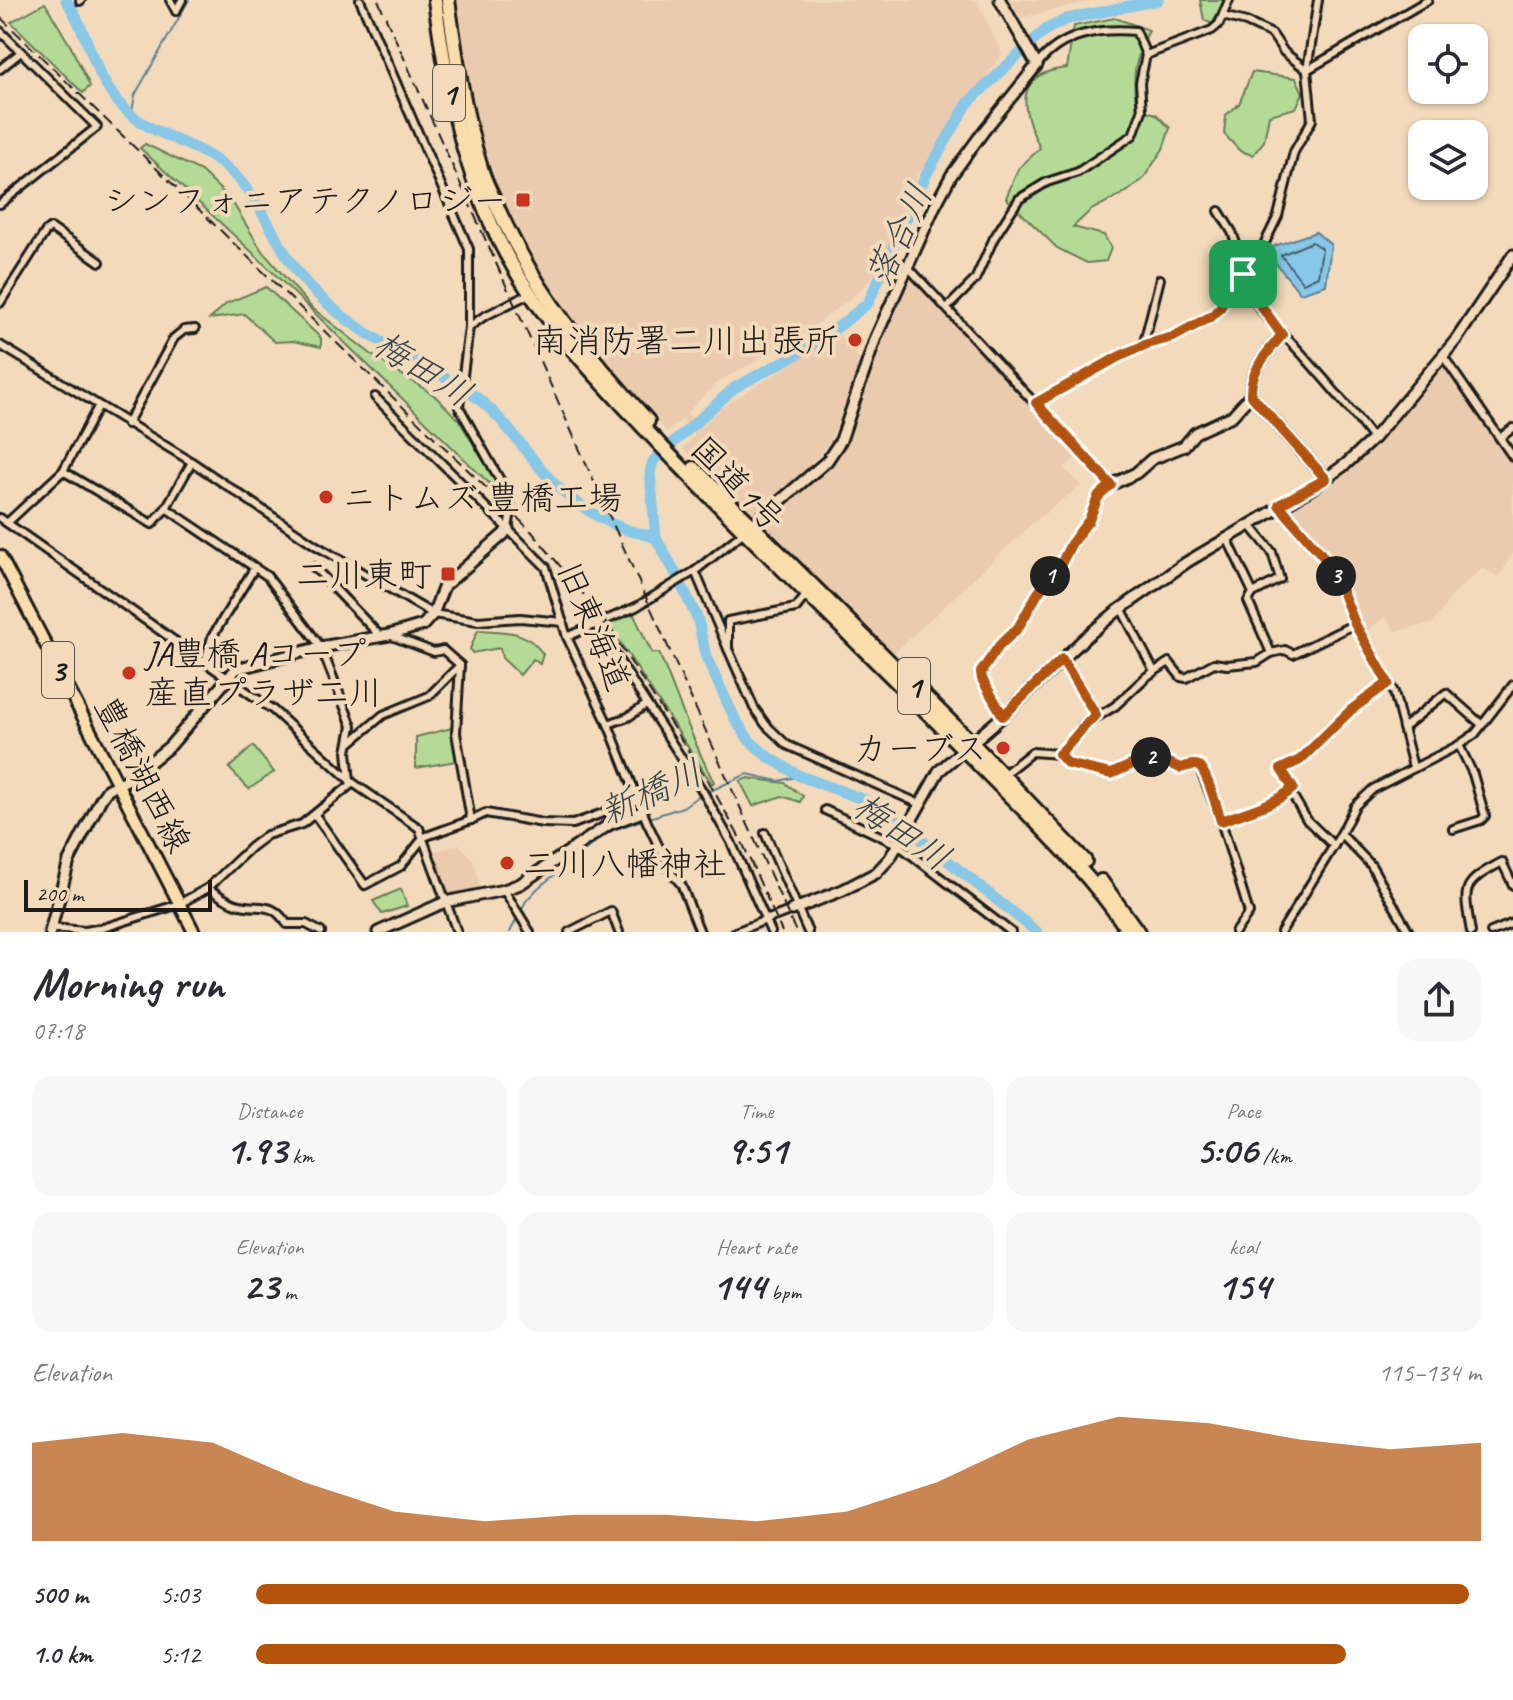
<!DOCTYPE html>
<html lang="en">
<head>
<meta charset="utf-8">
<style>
  :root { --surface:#fff; --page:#f7f7f7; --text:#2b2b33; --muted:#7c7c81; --accent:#b45309 }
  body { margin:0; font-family:Caveat,"Klee One",sans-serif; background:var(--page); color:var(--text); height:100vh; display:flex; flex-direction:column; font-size:30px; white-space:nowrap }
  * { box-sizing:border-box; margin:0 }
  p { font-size:26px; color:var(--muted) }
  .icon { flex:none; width:44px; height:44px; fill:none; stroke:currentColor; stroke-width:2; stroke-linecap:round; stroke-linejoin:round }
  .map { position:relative; height:932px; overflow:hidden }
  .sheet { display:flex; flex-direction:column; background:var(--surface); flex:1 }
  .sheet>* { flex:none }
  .tools { position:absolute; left:1408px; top:24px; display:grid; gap:16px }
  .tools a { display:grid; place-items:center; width:80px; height:80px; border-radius:16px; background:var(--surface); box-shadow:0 2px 6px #0004; font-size:40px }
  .scale { position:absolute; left:24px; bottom:20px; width:188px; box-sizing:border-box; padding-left:8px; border:4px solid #1c1c1c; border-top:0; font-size:22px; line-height:28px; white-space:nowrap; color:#1c1c1c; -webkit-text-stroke:6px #f2daba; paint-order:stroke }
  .pin { position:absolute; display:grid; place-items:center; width:68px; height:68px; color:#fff; margin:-34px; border-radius:16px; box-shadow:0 4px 12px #0006 }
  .km { position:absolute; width:40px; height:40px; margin:-20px; border-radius:50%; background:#222; color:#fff; font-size:22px; line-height:40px; text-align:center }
  .round { display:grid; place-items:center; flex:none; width:84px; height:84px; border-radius:24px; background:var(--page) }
  .summary { display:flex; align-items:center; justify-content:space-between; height:136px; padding:0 32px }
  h1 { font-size:44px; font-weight:800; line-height:60px }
  .stats { display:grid; grid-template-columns:repeat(3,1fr); gap:12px; height:136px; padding:8px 32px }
  .stats div { display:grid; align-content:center; border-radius:20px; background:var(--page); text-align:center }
  .stats b { font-size:40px; font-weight:800 }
  .stats small { font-size:22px; font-weight:400 }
  .stats p { font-size:22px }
  .chart { height:224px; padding:16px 32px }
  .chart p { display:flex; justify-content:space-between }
  .chart svg { width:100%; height:144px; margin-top:8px; fill:var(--accent); opacity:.7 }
  ul { padding:0 32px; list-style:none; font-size:26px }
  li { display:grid; grid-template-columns:128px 96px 1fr; align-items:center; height:60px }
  li i { height:20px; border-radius:10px; background:var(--accent) }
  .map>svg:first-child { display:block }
  .built { fill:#eacbae }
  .green { fill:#b4db96; stroke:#687c59; stroke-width:2 }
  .water { fill:#87c7e8; stroke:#5c8396; stroke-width:2 }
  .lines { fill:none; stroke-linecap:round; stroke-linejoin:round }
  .shore { stroke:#47606e; stroke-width:2 }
  .stream { stroke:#5c8396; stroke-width:2 }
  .river { stroke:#87c7e8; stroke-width:11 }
  .street-casing { stroke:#1c1c1c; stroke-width:12 }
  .secondary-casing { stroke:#1c1c1c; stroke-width:15 }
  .primary-casing { stroke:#1c1c1c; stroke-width:16 }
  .highway-casing { stroke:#1c1c1c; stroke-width:18 }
  .street { stroke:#f2daba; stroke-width:6 }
  .secondary { stroke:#f2daba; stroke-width:9 }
  .primary { stroke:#f9deab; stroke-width:10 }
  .highway { stroke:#f9deab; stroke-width:12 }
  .rail { stroke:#1c1c1c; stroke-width:2; stroke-dasharray:12 6; stroke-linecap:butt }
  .route-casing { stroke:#fff; stroke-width:16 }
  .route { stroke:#b45309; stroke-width:10 }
  .poi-dot { fill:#c8321e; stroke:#f2daba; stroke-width:3 }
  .labels { text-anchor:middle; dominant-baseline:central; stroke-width:8; stroke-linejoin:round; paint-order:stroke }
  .shield { fill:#f2daba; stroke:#5c554b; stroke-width:2 }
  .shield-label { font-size:32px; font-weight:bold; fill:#1c1c1c }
  .poi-label { font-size:34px; fill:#1c1c1c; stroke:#f2daba; text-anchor:end }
  .street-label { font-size:34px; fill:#1c1c1c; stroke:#f2daba }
  .water-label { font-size:36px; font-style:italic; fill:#37474f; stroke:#f2daba }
</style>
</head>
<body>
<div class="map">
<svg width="1513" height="932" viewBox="0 0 1513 932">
  <rect width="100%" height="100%" fill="#f2daba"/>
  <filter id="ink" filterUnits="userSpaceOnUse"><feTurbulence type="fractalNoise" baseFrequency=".0125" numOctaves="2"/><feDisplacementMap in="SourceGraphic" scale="16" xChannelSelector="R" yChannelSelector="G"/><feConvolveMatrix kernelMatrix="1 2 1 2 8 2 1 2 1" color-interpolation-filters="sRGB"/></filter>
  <g filter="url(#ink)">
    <g class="built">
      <path d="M454,0H977L1002,54L925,169L918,172L916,190L882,263L862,289L808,331L717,383L687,413L700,428L720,409L838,334L864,364L828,446L787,490L750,517L683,449L695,434L682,420L667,432L596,357L548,291L513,229L485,167L466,90Z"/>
      <path d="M1011,0H1095L1020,18Z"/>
      <path d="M908,272L1079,455L1064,468L1081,485L1034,522L892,655L760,524L828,469L843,446L895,298Z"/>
      <path d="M1445,366L1450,369L1513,462V553L1499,577L1483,568L1453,594L1433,623L1396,631L1385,617L1364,633L1353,615L1343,575L1311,541L1290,509L1380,442Z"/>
      <path d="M459,844L474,861L481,892L449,898L432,853Z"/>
    </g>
    <g class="green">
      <path d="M1200,0H1224L1212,24L1204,20Z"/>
      <path d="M45,3L71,47L90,86L83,93L11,22Z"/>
      <path d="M1115,18L1149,30C1135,61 1131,74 1137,108L1156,114L1170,128L1163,149L1143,179L1128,191L1091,210L1073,227L1104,235L1111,248L1106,261L1087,263L1057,248L1006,198L1018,169L1040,148C1021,110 1012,73 1067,68L1074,26Z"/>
      <path d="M1252,72L1296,78L1303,93L1296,108L1269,115L1264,141L1253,155L1240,151L1224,134L1226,115L1239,104Z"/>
      <path d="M145,144L201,171L231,200L262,251L311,307L376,358L435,396L459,420L497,484L498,492L253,253L140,148Z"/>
      <path d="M266,287L321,338V347L293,341L275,342L244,314L210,319L227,303Z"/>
      <path d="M632,611L652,653H659C677,696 692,741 714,782L712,784L607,622Z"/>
      <path d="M478,630C507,632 525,629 543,654L540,664L533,659L520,675L502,658L500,648L472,653L470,649Z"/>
      <path d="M452,728L456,761L416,768V737Z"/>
      <path d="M253,746L274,772L249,789L229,768Z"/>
      <path d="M748,778L785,783L803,796L800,802L782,796L753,806L740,781Z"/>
      <path d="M401,889L407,906L382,914L373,901Z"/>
    </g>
    <path class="water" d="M1316,232L1331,245L1326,285L1300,293L1269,255L1274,246Z"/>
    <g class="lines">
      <path class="shore" d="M1312,242L1322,249L1318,276L1303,283L1281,255Z"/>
      <g class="stream">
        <path d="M131,117L135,95L189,0"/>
        <path d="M706,793L747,774L779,781L800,776"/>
        <path d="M649,818L683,807L700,795"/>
        <path d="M510,932L526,901L538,888L608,832L642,820"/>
      </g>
      <g class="river">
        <path d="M66,0C88,31 93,73 118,102C147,136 192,140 226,167C265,199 277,255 313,290C359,337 415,358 469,392C506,416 528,460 560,489C579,506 603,521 627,530C637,533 646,534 656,538L675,572L698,620L706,657L735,719L749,740L767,756L800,776L865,800L894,818L1037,932"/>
        <path d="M656,538L650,473L653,461L734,388L818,343L868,303L927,173L968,103L1033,41L1047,29L1067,19L1158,0"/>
      </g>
      <g class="street-casing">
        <g id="street">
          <path d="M170,0L176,11"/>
          <path d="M360,0L469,249V327L459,407L509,496L511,512L508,528"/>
          <path d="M80,1L81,0"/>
          <path d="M176,11L182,0"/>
          <path d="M1223,16L1246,22L1272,34L1284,52L1307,70"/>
          <path d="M0,31L97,127L0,204"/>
          <path d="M1146,55L1212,30L1219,24L1229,0"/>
          <path d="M0,69L21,52"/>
          <path d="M1307,70L1428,0"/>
          <path d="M1219,211L1232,232L1246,272"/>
          <path d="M907,266L1111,485L1098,497L1089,520L1071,544L1062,562L1038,593L1018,628L999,646L981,672L982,679L1003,716"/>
          <path d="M1243,274C1248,304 1282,332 1301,353C1326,381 1351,409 1373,439"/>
          <path d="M0,303L46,231L51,228L100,262"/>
          <path d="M947,308L975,280L994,238L1019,199L1047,182L1078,172L1133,135L1142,111L1140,83L1146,55L1136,31C1098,28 1062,33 1037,65"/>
          <path d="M469,327L483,317L529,294"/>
          <path d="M0,345L192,462L315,545L433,614L478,621L520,618L563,622"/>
          <path d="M1143,346L1160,279"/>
          <path d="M1443,356L1513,457"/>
          <path d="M375,397L546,567L567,637L608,724L647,822L672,874L681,884L700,932"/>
          <path d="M1036,403L1118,357L1147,344L1173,337L1212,316L1220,308L1233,283L1254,265L1278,216L1294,152L1312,120L1307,70L1318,0"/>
          <path d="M127,424L174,338L184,330L195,329"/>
          <path d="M1500,438L1513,428"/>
          <path d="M63,471L152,524L166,508L192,462"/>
          <path d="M1279,505L1333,568L1355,624L1394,692L1413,767"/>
          <path d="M166,508L267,576L321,647L352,726L347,752L350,781"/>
          <path d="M0,518L273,710L353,783L419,828L457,932"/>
          <path d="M7,523L63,471L98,407"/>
          <path d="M1249,524L1272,552L1280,579L1253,593"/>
          <path d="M744,532L695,571L728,649V621L796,608L807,594"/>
          <path d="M1227,538L1253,593L1248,601L1271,653"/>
          <path d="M314,567L381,637"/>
          <path d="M1121,608L1154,671"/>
          <path d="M596,625L702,790L731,842L771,932"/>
          <path d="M389,635L434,652L443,650L460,665L456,733L471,820L486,813L543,823L573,824L638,800"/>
          <path d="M567,637L636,607L695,571"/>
          <path d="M728,649L754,708L766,725L787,745L920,804"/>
          <path d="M1062,659L1096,715"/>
          <path d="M205,661L212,637L255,567"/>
          <path d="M608,724L628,717L646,705"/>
          <path d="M1403,728L1446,693L1481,724"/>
          <path d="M351,742L383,715L429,696L460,665"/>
          <path d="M1059,754L1068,764L1111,774L1149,757L1159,758L1180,768L1195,765L1199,766L1221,821L1249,913L1235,932"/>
          <path d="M1004,774L1032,752L1059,754L1070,744L1082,726L1115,706L1146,677L1169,662L1181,677L1186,678L1214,663L1227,665L1257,662L1271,653L1285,650L1293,654L1355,624"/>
          <path d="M1290,791L1307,820L1334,846"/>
          <path d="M825,810L897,844L1011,932"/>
          <path d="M315,815L365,885L401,866L424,837L471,820"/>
          <path d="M1221,821C1245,812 1275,805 1293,788L1281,769L1300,760L1351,710L1388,683"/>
          <path d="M1453,829L1481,820L1485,816L1473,774L1459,745"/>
          <path d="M765,833L808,932"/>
          <path d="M1341,834L1371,865L1409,932"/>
          <path d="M208,888C216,893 226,901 236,904C260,911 270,899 287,924H306L321,932"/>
          <path d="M504,890L530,932"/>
          <path d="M52,928L85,931L103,928L179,904L208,888L251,847L267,835L302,824L353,783"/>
          <path d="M569,932L611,911L619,932"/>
          <path d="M735,932L792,910"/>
          <path d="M1281,932L1341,834L1355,806L1373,789L1459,745L1475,734L1513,685"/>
          <path d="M1471,932C1463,886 1461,884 1502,862L1513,885"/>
          <path d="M1491,932L1513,923"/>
        </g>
      </g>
      <g class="secondary-casing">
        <g id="secondary">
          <path d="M1251,395L1326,479"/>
          <path d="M1111,485L1136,473L1152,459L1184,446L1195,433L1232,416L1251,395C1250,370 1267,353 1282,335"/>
          <path d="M752,525L827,461L841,440L876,337L935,206L951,176L983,132L1037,65L1000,0"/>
          <path d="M792,910L843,890L876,873L890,858L939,771L1003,716L1085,638L1116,612L1187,562L1314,487L1346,464L1373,439L1456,340L1513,255"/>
          <path d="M50,932L69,861L101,799L108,789L129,779L170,746L236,669L321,647L389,635L423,625L433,614L444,586L504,534L508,528"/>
          <path d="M378,932L445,902L504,890L520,884L610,824L642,812"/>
        </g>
      </g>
      <g class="primary-casing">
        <path id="primary" d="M0,556L194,932"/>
      </g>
      <g class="highway-casing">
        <g id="highway">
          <path d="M435,0C447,89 463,174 506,254C547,329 607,388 665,450C768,558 876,659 980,766C1032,819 1088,870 1129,932"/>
          <path d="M448,0C456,56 464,114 481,168C485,183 494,198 500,213C539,298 586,352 648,421"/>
          <path d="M694,468L973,744L1085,861"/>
          <path d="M1101,881L1138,932"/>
        </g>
      </g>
      <use href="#street" class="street"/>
      <use href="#secondary" class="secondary"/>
      <use href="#primary" class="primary"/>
      <use href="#highway" class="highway"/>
      <g class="rail">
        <path d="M378,0L796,932"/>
        <path d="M0,17L532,532L599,613L711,786L742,842L782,932"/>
      </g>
    </g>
  </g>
  <g class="lines" filter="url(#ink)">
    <g class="route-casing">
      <path id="route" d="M1243,274L1248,288L1282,335C1267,353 1250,370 1251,395L1326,479L1279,505L1333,568L1355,624L1388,683L1351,710L1300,760L1281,769L1293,788C1275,805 1245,812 1221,821C1218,811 1207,772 1199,766C1194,763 1185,767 1180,768L1159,758L1149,757L1111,774L1068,764L1059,754C1073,742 1081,727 1096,715L1062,659L1003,716L982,679L981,672L999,646L1018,628L1038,593L1062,562L1071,544L1089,520L1098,497L1111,485L1036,403L1118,357L1147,344L1173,337L1212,316L1220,308L1233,283Z"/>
    </g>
    <use href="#route" class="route"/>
  </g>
  <g class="poi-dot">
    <rect x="515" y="192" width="16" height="16" rx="4"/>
    <circle cx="855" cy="340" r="8"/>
    <circle cx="326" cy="497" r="8"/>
    <rect x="440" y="566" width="16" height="16" rx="4"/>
    <circle cx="129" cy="673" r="8"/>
    <circle cx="1003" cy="748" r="8"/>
    <circle cx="507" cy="863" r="8"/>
  </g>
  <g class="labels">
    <g class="shield">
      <rect x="433" y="65" width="32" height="56" rx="6"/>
      <rect x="42" y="642" width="32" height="56" rx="6"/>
      <rect x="898" y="658" width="32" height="56" rx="6"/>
    </g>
    <g class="shield-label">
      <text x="449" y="93">1</text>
      <text x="58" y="670">3</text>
      <text x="914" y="686">1</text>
    </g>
    <g class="poi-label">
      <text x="507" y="200">シンフォニアテクノロジー</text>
      <text x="839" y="340">南消防署二川出張所</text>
      <text x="342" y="497" text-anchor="start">ニトムズ 豊橋工場</text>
      <text x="432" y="574">二川東町</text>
      <text x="145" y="653" text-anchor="start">JA豊橋 Aコープ<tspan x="145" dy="39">産直プラザ二川</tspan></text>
      <text x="987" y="748">カーブス</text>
      <text x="523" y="863" text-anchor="start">二川八幡神社</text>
    </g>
    <g class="street-label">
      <text transform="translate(738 484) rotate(46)">国道1号</text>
      <text transform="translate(594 626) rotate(67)">旧東海道</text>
      <text transform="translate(143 774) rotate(63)">豊橋湖西線</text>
    </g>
    <g class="water-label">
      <text transform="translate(899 235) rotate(-65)">落合川</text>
      <text transform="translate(423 369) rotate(32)">梅田川</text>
      <text transform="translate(651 792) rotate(-24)">新橋川</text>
      <text transform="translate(902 832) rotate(34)">梅田川</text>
    </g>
  </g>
</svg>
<div class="tools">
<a><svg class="icon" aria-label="locate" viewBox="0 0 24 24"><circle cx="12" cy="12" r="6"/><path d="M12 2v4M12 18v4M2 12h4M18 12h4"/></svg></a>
<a><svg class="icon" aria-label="layers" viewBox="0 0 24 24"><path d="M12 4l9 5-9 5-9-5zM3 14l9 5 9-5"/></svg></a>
</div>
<div class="scale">200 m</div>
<div class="pin" style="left:1243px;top:274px;background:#1e9e55"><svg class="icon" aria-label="arrive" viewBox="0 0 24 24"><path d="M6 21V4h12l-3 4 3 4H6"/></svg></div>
<b class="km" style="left:1050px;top:576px">1</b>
<b class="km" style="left:1151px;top:757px">2</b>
<b class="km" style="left:1336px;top:576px">3</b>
</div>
<section class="sheet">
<div class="summary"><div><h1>Morning run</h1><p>07:18</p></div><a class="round"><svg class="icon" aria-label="share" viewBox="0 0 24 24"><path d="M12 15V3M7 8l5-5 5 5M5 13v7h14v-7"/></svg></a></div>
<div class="stats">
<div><p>Distance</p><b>1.93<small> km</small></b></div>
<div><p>Time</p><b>9:51</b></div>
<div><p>Pace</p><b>5:06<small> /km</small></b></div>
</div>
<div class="stats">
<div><p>Elevation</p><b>23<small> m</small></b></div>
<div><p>Heart rate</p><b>144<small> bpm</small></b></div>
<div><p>kcal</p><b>154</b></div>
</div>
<div class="chart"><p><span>Elevation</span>115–134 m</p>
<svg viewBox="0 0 160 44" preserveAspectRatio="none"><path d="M0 44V14L10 11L20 14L30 26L40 35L50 38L60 36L70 36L80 38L90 35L100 26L110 13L120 6L130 8L140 13L150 16L160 14V44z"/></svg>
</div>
<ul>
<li><b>500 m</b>5:03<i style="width:99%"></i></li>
<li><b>1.0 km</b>5:12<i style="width:89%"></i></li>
</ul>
</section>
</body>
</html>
